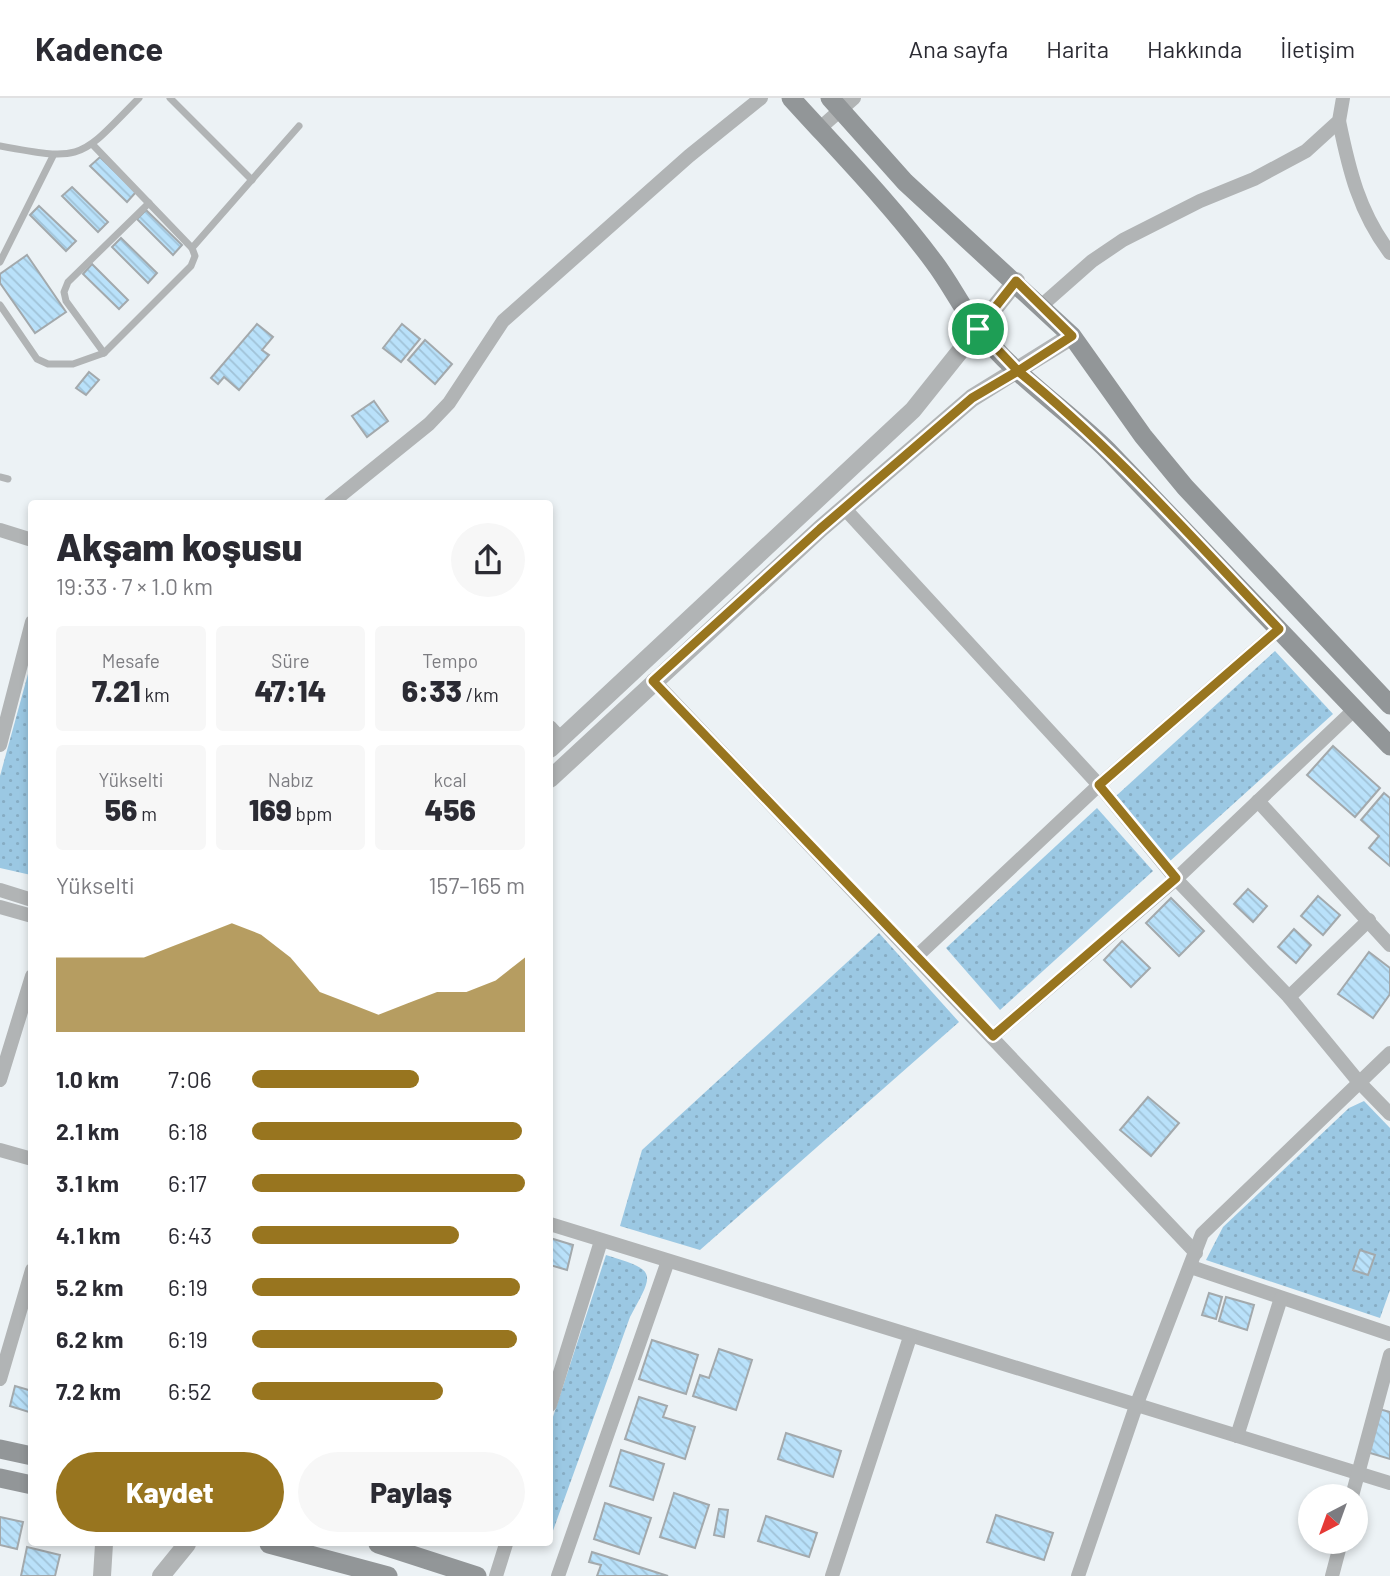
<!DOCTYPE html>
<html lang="tr">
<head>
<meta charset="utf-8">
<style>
  :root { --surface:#fff; --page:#f7f7f7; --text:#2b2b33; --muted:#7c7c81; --line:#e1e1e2; --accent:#98751f }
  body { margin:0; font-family:Barlow,sans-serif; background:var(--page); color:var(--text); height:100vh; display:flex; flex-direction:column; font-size:26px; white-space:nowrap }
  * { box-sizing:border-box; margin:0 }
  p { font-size:23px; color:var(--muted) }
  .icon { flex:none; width:38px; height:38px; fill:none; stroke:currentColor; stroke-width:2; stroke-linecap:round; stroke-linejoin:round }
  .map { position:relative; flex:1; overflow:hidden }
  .details { position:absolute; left:28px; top:402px; width:525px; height:1046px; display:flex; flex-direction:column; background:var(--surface); border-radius:7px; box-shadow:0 4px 10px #0003 }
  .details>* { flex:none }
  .needle { width:46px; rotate:221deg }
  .fabs { position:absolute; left:1298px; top:1386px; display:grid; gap:14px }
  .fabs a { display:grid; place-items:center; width:70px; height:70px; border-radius:50%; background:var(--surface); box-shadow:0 4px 10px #0003; font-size:35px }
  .pin { position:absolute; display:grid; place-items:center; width:60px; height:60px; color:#fff; margin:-30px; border:4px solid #fff; border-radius:50%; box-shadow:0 2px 7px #0007 }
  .round { display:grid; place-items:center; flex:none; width:74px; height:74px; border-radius:37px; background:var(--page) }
  .overview { display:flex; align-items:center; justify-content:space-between; height:119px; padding:0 28px }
  h1 { font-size:38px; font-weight:800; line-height:52px }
  .figures { display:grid; grid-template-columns:repeat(3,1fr); gap:10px; height:119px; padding:7px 28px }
  .figures div { display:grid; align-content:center; border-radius:7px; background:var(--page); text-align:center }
  .figures b { font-size:30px; font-weight:800 }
  .figures small { font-size:19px; font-weight:400 }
  .figures p { font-size:19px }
  .chart { height:196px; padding:14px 28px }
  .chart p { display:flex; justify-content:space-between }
  .chart svg { width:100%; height:126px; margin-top:7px; fill:var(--accent); opacity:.7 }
  .button { display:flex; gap:14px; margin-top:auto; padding:14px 28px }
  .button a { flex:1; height:80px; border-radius:42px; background:var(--accent); color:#fff; font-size:28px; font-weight:800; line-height:80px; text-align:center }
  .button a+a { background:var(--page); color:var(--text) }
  ul { padding:0 28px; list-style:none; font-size:23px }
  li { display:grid; grid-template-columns:112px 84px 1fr; align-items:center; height:52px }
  li i { height:18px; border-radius:9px; background:var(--accent) }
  header { display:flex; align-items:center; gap:42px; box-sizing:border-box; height:98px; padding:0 35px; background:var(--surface); border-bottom:2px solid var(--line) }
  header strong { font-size:33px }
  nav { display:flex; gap:38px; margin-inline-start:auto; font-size:24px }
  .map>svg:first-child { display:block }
  .park { fill:url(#park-dots) }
  .building { fill:url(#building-back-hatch); stroke:#a3a9ac; stroke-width:2 }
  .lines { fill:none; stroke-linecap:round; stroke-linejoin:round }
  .service { stroke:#b1b4b5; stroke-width:7 }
  .minor { stroke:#b1b4b5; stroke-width:14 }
  .tertiary { stroke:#b1b4b5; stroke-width:18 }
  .secondary { stroke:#929698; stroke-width:19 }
  .route-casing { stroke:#fff; stroke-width:14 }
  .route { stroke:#98751f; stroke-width:9 }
</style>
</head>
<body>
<header>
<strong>Kadence</strong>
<nav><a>Ana sayfa</a><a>Harita</a><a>Hakkında</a><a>İletişim</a></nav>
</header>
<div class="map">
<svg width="1390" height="1478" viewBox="0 0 1390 1478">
  <defs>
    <pattern id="park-dots" width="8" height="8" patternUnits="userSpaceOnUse" patternTransform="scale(1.75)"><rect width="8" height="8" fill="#9bc8e3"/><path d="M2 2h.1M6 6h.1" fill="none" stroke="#86acc3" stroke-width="1.8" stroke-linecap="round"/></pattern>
    <pattern id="building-back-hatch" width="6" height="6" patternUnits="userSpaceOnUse" patternTransform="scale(1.75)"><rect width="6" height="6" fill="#b9e1fa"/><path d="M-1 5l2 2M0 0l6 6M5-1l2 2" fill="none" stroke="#a0c2d7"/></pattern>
  </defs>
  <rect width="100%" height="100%" fill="#ecf2f5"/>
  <g class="park">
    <path d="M1275,553L1333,616L1169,764L1116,698Z"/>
    <path d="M31,565V777L0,770V678Z"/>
    <path d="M1097,710L1153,773L1000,912L946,850Z"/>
    <path d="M879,835L959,924L700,1152L620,1128L642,1052Z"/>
    <path d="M1364,1003L1390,1030V1192L1380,1220L1206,1162L1223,1129L1349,1010Z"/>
    <path d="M606,1157C657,1173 655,1173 630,1219L550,1441V1328Z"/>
  </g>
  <g class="building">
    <path d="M100,59L136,94L127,104L90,68Z"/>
    <path d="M72,89L108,124L98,134L62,98Z"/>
    <path d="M39,108L76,143L66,153L30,117Z"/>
    <path d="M146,112L182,147L173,157L137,121Z"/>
    <path d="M121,140L157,175L148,185L112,149Z"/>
    <path d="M27,157L66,214L35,235L0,185V176Z"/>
    <path d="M92,166L128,202L119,211L83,176Z"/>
    <path d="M257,226L273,239L262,252L269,257L239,292L224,279L218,286L211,280Z"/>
    <path d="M402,226L420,241L401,264L383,250Z"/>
    <path d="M425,242L452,266L435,286L408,262Z"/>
    <path d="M89,274L99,282L86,297L76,290Z"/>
    <path d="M374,303L388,323L367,339L352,318Z"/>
    <path d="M1333,648L1380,690L1355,719L1307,677Z"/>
    <path d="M1384,695L1390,700V768L1369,750L1379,738L1361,722Z"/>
    <path d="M1248,791L1267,808L1253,824L1234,806Z"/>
    <path d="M1318,798L1340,817L1323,837L1301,818Z"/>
    <path d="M1171,800L1204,833L1179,858L1146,825Z"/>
    <path d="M1294,831L1311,847L1296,865L1278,849Z"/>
    <path d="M1122,843L1150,870L1131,889L1104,862Z"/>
    <path d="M1369,854L1390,870V896L1373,920L1338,896Z"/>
    <path d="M1148,999L1179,1025L1151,1058L1120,1032Z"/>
    <path d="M550,1140L573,1147L567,1172L550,1167Z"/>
    <path d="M1360,1152L1375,1157L1368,1177L1353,1172Z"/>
    <path d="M1209,1195L1222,1199L1216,1221L1202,1217Z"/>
    <path d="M1226,1199L1254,1207L1247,1232L1219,1223Z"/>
    <path d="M652,1242L698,1257L686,1296L639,1281Z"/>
    <path d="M719,1251L752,1262L736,1312L693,1298L700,1277L709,1280Z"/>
    <path d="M15,1288L32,1293V1315L10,1308Z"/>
    <path d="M639,1299L667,1308L663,1319L695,1329L685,1361L625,1341Z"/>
    <path d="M1379,1311L1390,1314V1361L1367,1354Z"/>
    <path d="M786,1335L841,1353L833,1379L778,1361Z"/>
    <path d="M621,1352L664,1366L653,1402L610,1388Z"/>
    <path d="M674,1395L709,1407L695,1450L660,1439Z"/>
    <path d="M605,1405L651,1420L639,1456L594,1441Z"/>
    <path d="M719,1411L728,1412L724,1439L714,1437Z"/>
    <path d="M996,1417L1053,1435L1044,1462L987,1444Z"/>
    <path d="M766,1418L817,1435L809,1459L758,1443Z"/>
    <path d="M0,1419L23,1424L17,1451L0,1447Z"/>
    <path d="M27,1449L60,1457L55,1478H21Z"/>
    <path d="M592,1454L668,1478H597L601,1467L589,1464Z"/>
  </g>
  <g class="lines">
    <g class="service">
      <path d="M170,0L252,82"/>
      <path d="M0,48C85,64 80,60 139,0"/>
      <path d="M192,150L299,28"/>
      <path d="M0,164L53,58"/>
      <path d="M0,207L37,261L48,266H73L104,255L191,168L195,158L192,150L93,47"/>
      <path d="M104,255L66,203L64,194L68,184L149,105"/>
      <path d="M0,379L8,381"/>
    </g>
    <g class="minor">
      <path d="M1339,23C1349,72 1359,114 1390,155"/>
      <path d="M819,31L854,0"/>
      <path d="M1041,208L1092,163L1123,142L1200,103L1254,81L1306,53L1339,23L1343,0"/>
      <path d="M330,406L429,326L449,305L503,223L689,58L761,0"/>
      <path d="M845,411L1099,687L1176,781L1289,899L1358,983L1390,1016"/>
      <path d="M0,432L32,442"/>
      <path d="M653,582L1196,1155"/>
      <path d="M550,629L561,641"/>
      <path d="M0,647L32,524"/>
      <path d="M1258,703L1390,847"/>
      <path d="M0,792L32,802"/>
      <path d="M0,809L32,818"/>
      <path d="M916,859L1099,687L1279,531"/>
      <path d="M1289,899L1369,822"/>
      <path d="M993,938L1176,781L1356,610"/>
      <path d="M0,982L32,878"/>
      <path d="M0,1052L32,1061"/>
      <path d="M550,1126L1390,1385"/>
      <path d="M1191,1169L1390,1236"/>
      <path d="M0,1281L32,1172"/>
      <path d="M550,1307L601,1143"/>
      <path d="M1237,1338L1281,1200"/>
      <path d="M1352,1398L1390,1257"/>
      <path d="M496,1478L506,1446"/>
      <path d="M558,1478L668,1163"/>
      <path d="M832,1478L910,1239"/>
      <path d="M1078,1478L1136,1308L1202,1136L1390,955"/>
      <path d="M1332,1478L1341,1444"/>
    </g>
    <g class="tertiary">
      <path d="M550,651L913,312L1016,183"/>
      <path d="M550,681L820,431L972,300L1072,238"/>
      <path d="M102,1478L104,1446"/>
      <path d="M161,1478L187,1446"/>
    </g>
    <g class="secondary">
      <path d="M791,0C839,53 891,106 934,164C950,185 962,210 978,231C1014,278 1067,312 1109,354L1390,648"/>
      <path d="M830,0L905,84L1072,238L1143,338L1185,389L1390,607"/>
      <path d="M0,1351L32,1358"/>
      <path d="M0,1380L32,1387"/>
      <path d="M269,1446L388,1478"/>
      <path d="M378,1446L477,1478"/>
    </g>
  </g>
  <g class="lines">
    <g class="route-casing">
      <path id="route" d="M978,231L1018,273L972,300L820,431L653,583L993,938L1176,780L1099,687L1279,531C1194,442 1113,350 1018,273L1072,238L1016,183L978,231"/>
    </g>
    <use href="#route" class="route"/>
  </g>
</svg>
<div class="fabs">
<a><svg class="needle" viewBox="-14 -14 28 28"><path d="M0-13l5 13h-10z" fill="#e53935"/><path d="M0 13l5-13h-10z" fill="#7c7c81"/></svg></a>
</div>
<div class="pin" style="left:978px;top:231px;background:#1e9e55"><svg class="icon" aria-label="arrive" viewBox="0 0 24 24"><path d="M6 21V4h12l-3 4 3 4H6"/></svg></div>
<section class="details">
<div class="overview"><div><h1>Akşam koşusu</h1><p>19:33 · 7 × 1.0 km</p></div><a class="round"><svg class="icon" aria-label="share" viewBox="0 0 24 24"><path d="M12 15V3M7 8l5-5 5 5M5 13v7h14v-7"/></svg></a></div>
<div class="figures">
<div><p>Mesafe</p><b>7.21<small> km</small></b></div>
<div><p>Süre</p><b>47:14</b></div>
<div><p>Tempo</p><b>6:33<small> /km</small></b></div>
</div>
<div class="figures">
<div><p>Yükselti</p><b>56<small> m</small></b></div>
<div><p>Nabız</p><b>169<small> bpm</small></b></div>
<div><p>kcal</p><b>456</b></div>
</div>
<div class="chart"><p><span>Yükselti</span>157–165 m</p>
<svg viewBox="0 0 160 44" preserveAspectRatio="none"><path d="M0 44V18L10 18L20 18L30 18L40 14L50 10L60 6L70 10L80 18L90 30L100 34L110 38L120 34L130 30L140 30L150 26L160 18V44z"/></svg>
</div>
<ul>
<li><b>1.0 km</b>7:06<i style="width:61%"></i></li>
<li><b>2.1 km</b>6:18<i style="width:99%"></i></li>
<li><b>3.1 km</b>6:17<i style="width:100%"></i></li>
<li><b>4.1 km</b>6:43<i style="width:76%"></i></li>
<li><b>5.2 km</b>6:19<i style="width:98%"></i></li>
<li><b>6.2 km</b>6:19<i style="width:97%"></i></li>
<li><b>7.2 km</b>6:52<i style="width:70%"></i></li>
</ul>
<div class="button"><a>Kaydet</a><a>Paylaş</a></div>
</section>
</div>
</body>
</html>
